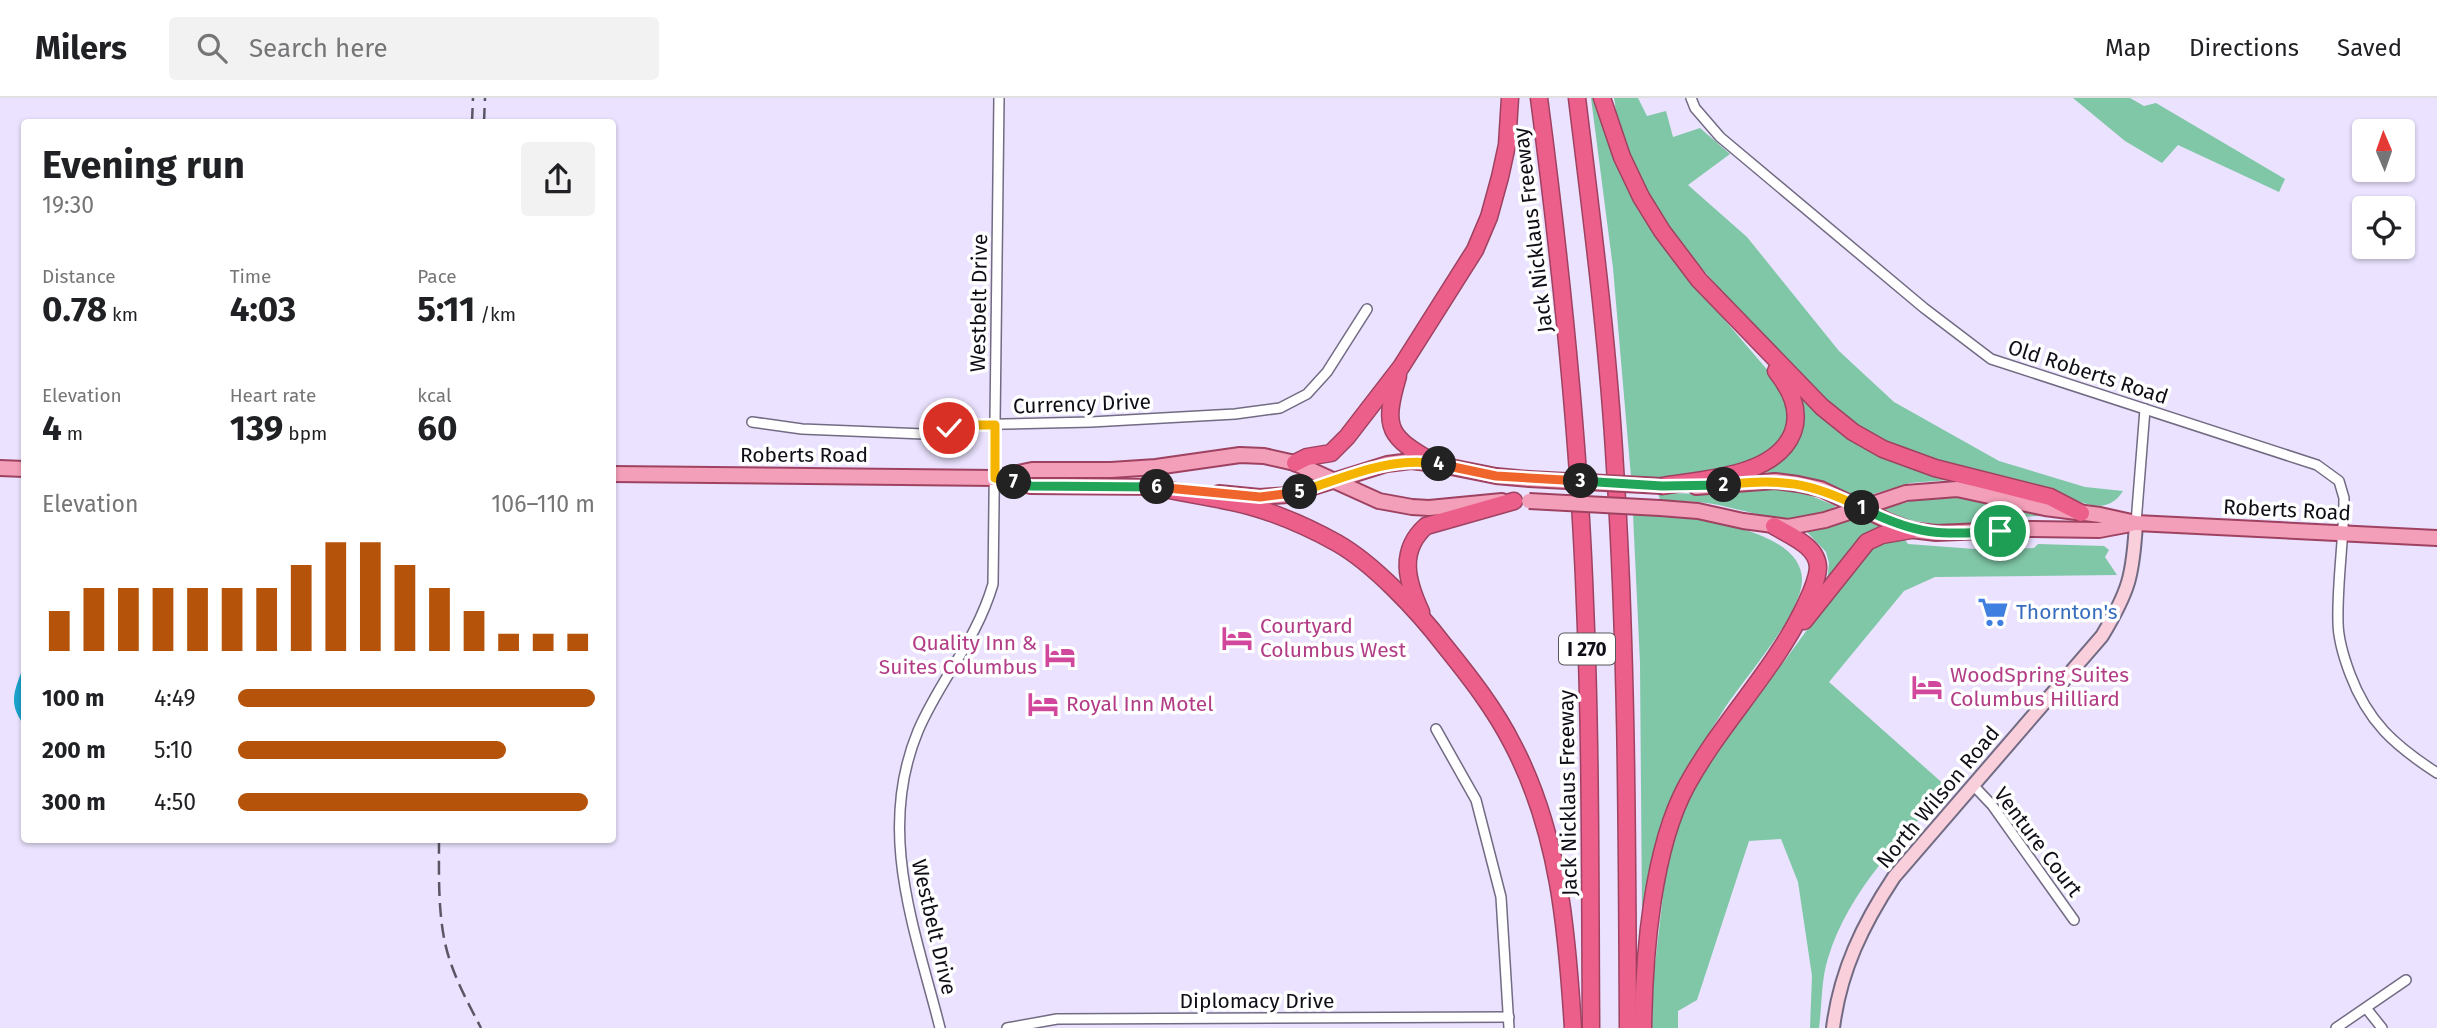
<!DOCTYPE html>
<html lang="en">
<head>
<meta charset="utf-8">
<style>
  :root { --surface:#fff; --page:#f2f2f2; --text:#202124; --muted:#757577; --line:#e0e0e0; --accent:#b45309 }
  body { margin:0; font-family:"Fira Sans",sans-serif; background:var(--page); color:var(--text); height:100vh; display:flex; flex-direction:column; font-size:26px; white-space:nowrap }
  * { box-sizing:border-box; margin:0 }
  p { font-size:23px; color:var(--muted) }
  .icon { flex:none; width:38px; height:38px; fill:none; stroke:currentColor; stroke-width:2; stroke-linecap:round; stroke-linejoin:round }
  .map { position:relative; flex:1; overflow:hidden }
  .drawer { position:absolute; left:21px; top:21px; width:595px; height:724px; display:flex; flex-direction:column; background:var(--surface); border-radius:7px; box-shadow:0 2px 5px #0004 }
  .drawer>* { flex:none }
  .needle { width:46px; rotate:358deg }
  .controls { position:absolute; left:2352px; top:21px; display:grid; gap:14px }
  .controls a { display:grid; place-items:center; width:63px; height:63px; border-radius:7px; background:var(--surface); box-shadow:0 2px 5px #0004; font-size:35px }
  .pin { position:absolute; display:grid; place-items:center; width:60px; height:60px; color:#fff; margin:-30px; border:4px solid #fff; border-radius:50%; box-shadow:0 2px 7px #0007 }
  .km { position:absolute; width:35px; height:35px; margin:-18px; border-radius:50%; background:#222; color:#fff; font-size:19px; line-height:35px; text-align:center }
  .round { display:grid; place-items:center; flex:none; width:74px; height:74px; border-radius:7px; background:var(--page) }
  .headline { display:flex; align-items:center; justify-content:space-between; height:119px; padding:0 21px }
  h1 { font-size:38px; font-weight:700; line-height:52px }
  .metrics { display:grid; grid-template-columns:repeat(3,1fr); gap:10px; height:119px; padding:7px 21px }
  .metrics div { display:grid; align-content:center }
  .metrics b { font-size:35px; font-weight:700 }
  .metrics small { font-size:19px; font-weight:400 }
  .metrics p { font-size:19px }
  .chart { height:196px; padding:14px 21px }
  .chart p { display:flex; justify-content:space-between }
  .chart svg { width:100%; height:126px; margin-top:7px; stroke:var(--accent); stroke-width:6 }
  ul { padding:0 21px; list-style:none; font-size:23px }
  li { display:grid; grid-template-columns:112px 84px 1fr; align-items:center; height:52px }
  li i { height:18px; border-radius:9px; background:var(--accent) }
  header { display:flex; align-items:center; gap:42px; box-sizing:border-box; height:98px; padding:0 35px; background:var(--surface); border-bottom:2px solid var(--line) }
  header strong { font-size:33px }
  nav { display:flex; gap:38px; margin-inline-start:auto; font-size:24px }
  .search { width:490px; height:63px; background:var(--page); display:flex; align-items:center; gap:18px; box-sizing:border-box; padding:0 24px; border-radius:7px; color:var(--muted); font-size:26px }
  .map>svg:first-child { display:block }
  .green { fill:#7fc7a7 }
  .water { fill:#1ba3cc }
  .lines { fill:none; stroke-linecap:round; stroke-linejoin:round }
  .minor-casing { stroke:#726b83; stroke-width:12 }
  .secondary-casing { stroke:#726b83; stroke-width:16 }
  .primary-casing { stroke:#9f4262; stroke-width:18 }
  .motorway-casing { stroke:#9f4262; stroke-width:19 }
  .minor { stroke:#fff; stroke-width:9 }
  .secondary { stroke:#f9cfdc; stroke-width:12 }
  .primary { stroke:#f49fb9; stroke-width:14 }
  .motorway { stroke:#ec5f8b; stroke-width:16 }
  .rail { stroke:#5b5666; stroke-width:2.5; stroke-dasharray:14 7; stroke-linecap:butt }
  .primary-bridge-casing { stroke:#9f4262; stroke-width:18; stroke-linecap:butt }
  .primary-bridge { stroke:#f49fb9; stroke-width:14 }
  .split-1-casing { stroke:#fff; stroke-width:14 }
  .split-2-casing { stroke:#fff; stroke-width:14 }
  .split-3-casing { stroke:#fff; stroke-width:14 }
  .split-4-casing { stroke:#fff; stroke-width:14 }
  .split-5-casing { stroke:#fff; stroke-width:14 }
  .split-6-casing { stroke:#fff; stroke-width:14 }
  .split-7-casing { stroke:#fff; stroke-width:14 }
  .split-8-casing { stroke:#fff; stroke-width:14 }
  .split-1 { stroke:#22a559; stroke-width:9 }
  .split-2 { stroke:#f5b400; stroke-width:9 }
  .split-3 { stroke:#22a559; stroke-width:9 }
  .split-4 { stroke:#f0652b; stroke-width:9 }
  .split-5 { stroke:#f5b400; stroke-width:9 }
  .split-6 { stroke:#f0652b; stroke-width:9 }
  .split-7 { stroke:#22a559; stroke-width:9 }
  .split-8 { stroke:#f5b400; stroke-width:9 }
  .labels { text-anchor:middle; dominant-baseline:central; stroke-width:7; stroke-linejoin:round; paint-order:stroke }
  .shield { fill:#fff; stroke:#58565c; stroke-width:2 }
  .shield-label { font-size:19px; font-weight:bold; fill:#100d16 }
  .street-label { font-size:21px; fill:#100d16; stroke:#fff }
  .shop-label { font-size:21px; fill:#366cbe; stroke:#fff; text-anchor:start }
  .hotel-label { font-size:21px; fill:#b23c85; stroke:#fff; text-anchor:start }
</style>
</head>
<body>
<header>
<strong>Milers</strong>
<div class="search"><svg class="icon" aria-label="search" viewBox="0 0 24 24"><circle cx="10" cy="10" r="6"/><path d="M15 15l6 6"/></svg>Search here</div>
<nav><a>Map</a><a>Directions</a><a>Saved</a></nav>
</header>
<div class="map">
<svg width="2437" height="930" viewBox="0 0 2437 930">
  <rect width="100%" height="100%" fill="#eae2fe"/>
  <g class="green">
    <path d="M1591,0H1596L1655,135L1676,165L1782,289C1809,349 1758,364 1711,373C1699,376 1686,380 1674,381C1660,382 1645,379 1631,379L1613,170Z"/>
    <path d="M1614,0H1638L1647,18L1666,13L1673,39L1700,30L1730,56L1688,87L1747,139L1839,253L1894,304L1999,363L2085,389L2123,393C2107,418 2084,406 2063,396C2009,383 1937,371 1889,346C1837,320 1800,276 1761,235C1712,183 1663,132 1633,66C1627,53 1618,35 1616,21C1615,14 1616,7 1614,0Z"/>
    <path d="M2073,0H2130L2144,8L2156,5L2285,81L2279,94L2178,47L2162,65L2125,43Z"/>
    <path d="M1797,293L1814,308L1950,382L1910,385L1860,400L1806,379L1764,374L1786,358L1794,347Z"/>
    <path d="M1765,390L1804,395L1836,408C1802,432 1755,415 1719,407C1700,403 1680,403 1660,402L1658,395L1717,396Z"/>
    <path d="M1955,398L2041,416V418L1989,420L1966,428H1948L1909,422L1882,411L1923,400Z"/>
    <path d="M1633,416C1672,417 1804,426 1802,483C1801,517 1742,583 1723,613C1711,631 1700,650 1690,668C1682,681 1680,699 1676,714C1666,748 1656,782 1646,816L1642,815L1640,565Z"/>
    <path d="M1859,418L1882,429L1827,484L1829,465L1826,454L1807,434L1829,429Z"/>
    <path d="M1905,442L1908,446L1988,452L2034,450L2038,446L2104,448L2109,452L2105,459L2117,477L1935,479L1904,493L1829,584L1948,690C1901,741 1849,792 1828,860C1821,882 1822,908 1819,930H1810L1812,878L1798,784L1781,741L1749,743L1697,902L1678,913V930H1650L1652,892L1667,763L1675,731L1689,699L1718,654L1858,462C1873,448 1885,443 1905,442Z"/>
  </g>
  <path class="water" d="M24,567V627C7,604 15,592 24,567Z"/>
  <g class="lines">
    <g class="minor-casing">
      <g id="minor">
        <path d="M1691,0L1695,10L1720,39L1924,210L1991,261L2317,367L2339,383L2344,400C2344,442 2337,483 2338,524C2338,542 2344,560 2350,576C2368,624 2394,647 2437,675"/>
        <path d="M752,324L802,331L924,336L959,327L1091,324L1235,316L1280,310L1307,296L1327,274L1367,211"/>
        <path d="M2136,425L2145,311"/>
        <path d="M1436,631L1476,702L1501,799L1509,930"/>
        <path d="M1973,687L1992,707L2074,822"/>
        <path d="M2366,910L2382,930"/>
        <path d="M940,930C915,831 876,734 918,633C940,581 976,544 993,486L999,0"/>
        <path d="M1007,930L1057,921L1509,919"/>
        <path d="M2336,930L2406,882"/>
      </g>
    </g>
    <g class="secondary-casing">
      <path id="secondary" d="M1833,930C1840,873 1863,826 1894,779L2102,538C2129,493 2133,478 2136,425"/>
    </g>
    <g class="primary-casing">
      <g id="primary">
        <path d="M0,370L24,371"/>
        <path d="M612,376L995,380L1032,372H1111L1156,369L1240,357L1264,358L1295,365L1379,403L1412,409L1429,410L1502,403"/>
        <path d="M999,381L1031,388L1164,389"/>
        <path d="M1696,389L1775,383L1798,386L1821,391L1890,424L1911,432L1936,435L2031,431L2099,432L2131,426"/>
        <path d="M1219,395L1260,399L1288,397L1387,366L1411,363L1436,366L1496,378L1529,381"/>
        <path d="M1660,410L1698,413L1743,423L1788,429L1825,422L1906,395L1957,391L2045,410L2100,417L2136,425L2437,440"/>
      </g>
    </g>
    <g class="motorway-casing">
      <g id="motorway">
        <path d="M1539,0C1561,168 1579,337 1585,506C1591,647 1590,789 1591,930"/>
        <path d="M1577,0C1592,123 1608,245 1615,369C1627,556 1627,743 1628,930"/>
        <path d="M1602,0L1622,59L1641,99L1662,133L1699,182L1822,309L1853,334L1883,351L1935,370L2050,399L2081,415"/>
        <path d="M1398,278C1382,332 1389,339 1436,366"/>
        <path d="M1295,365L1307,359L1331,355L1347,339L1401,269L1475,152L1489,119L1500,79L1507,47L1510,0"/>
        <path d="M1662,388C1703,381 1776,379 1793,334C1801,311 1790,291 1776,273"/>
        <path d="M1155,389C1186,396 1218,400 1249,408C1278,416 1310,430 1337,445C1374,466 1418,513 1444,547C1469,578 1495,611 1513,647C1559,735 1567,833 1573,930"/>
        <path d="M1421,514C1407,484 1398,453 1426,428L1514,403"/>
        <path d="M1804,523L1867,444L1882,437L1911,432"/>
        <path d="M1643,930C1644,857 1652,751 1687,687C1721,625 1773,574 1804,510C1810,497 1817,484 1818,470C1818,448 1790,438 1774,428"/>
      </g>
    </g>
    <use href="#minor" class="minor"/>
    <use href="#secondary" class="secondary"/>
    <use href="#primary" class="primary"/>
    <use href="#motorway" class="motorway"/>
    <g class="rail">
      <path d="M472,24L473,0"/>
      <path d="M484,24L485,0"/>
      <path d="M439,742C439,774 438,808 444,840C450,872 466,901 481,930"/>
    </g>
    <g class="primary-bridge-casing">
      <g id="primary-bridge">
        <path d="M1529,381L1662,388"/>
        <path d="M1529,403L1660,410"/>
      </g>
    </g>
    <use href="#primary-bridge" class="primary-bridge"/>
  </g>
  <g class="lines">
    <g class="split-1-casing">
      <path id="split-1" d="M1862,410C1918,438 1940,437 2000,433"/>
    </g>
    <g class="split-2-casing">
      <path id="split-2" d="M1724,387C1781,380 1810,384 1862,410"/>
    </g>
    <g class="split-3-casing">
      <path id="split-3" d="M1581,383L1662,388L1724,387"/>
    </g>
    <g class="split-4-casing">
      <path id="split-4" d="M1439,366L1496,378L1581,383"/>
    </g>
    <g class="split-5-casing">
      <path id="split-5" d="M1300,394C1346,379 1389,358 1439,366"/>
    </g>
    <g class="split-6-casing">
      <path id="split-6" d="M1157,389L1260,399L1300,394"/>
    </g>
    <g class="split-7-casing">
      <path id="split-7" d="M1014,384L1031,388L1157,389"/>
    </g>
    <g class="split-8-casing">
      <path id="split-8" d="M949,330L960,327H995V380L1014,384"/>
    </g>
    <use href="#split-1" class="split-1"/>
    <use href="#split-2" class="split-2"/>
    <use href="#split-3" class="split-3"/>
    <use href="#split-4" class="split-4"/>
    <use href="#split-5" class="split-5"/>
    <use href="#split-6" class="split-6"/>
    <use href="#split-7" class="split-7"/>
    <use href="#split-8" class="split-8"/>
  </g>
  <defs>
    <g id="supermarket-bare" transform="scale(2.415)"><path d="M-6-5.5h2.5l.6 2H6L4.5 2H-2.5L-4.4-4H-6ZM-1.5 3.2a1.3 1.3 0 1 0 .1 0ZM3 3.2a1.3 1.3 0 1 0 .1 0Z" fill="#3f7fe0" stroke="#fff" stroke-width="2.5" paint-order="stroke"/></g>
    <g id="hotel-bare" transform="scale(2.415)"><path d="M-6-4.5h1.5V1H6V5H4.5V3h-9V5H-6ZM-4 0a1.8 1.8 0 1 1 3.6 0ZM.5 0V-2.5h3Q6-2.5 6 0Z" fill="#d1479c" stroke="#fff" stroke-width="2.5" paint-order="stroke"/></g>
  </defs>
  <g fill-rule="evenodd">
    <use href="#supermarket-bare" x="1993" y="514"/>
    <use href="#hotel-bare" x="1237" y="540"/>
    <use href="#hotel-bare" x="1060" y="557"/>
    <use href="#hotel-bare" x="1927" y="589"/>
    <use href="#hotel-bare" x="1043" y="606"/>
  </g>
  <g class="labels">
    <rect class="shield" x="1559" y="535.5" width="56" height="31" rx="5"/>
    <g class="shield-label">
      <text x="1587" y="551">I 270</text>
    </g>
    <g class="street-label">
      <text transform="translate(1533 132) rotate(-97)">Jack Nicklaus Freeway</text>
      <text transform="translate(979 205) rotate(-89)">Westbelt Drive</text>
      <text transform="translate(2088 274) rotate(18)">Old Roberts Road</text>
      <text transform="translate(1082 306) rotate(-2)">Currency Drive</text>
      <text x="804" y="357">Roberts Road</text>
      <text transform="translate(2287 412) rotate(3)">Roberts Road</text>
      <text transform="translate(1568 695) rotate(-91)">Jack Nicklaus Freeway</text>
      <text transform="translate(1938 699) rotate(-50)">North Wilson Road</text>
      <text transform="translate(2038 744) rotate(53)">Venture Court</text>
      <text transform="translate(934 829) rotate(77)">Westbelt Drive</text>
      <text x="1257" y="903">Diplomacy Drive</text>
    </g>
    <g class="shop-label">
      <text x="2016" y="514">Thornton's</text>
    </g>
    <g class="hotel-label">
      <text x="1260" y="528">Courtyard<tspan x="1260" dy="24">Columbus West</tspan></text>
      <text x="1037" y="545" text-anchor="end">Quality Inn &amp;<tspan x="1037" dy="24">Suites Columbus</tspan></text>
      <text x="1950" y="577">WoodSpring Suites<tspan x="1950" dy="24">Columbus Hilliard</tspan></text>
      <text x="1066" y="606">Royal Inn Motel</text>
    </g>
  </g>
</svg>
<div class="controls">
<a><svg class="needle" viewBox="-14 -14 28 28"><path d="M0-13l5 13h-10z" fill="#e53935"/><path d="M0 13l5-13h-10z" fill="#757577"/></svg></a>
<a><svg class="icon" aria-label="locate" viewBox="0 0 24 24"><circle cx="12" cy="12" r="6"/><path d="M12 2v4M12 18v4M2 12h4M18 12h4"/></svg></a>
</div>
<div class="pin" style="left:2000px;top:433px;background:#1e9e55"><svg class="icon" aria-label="arrive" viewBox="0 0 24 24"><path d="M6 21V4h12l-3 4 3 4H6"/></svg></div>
<div class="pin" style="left:949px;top:330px;background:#d93025"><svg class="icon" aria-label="check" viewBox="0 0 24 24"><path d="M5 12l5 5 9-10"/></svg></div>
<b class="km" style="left:1862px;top:410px">1</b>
<b class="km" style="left:1724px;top:387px">2</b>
<b class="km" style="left:1581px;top:383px">3</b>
<b class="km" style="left:1439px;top:366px">4</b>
<b class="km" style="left:1300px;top:394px">5</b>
<b class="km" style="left:1157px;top:389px">6</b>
<b class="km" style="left:1014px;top:384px">7</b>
<section class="drawer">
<div class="headline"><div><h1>Evening run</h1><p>19:30</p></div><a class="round"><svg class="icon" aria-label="share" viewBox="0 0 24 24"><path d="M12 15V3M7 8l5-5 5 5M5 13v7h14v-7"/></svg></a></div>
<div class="metrics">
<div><p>Distance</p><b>0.78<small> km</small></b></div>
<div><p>Time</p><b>4:03</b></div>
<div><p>Pace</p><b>5:11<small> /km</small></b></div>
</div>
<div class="metrics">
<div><p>Elevation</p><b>4<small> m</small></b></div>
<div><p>Heart rate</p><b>139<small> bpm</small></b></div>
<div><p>kcal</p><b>60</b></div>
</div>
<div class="chart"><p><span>Elevation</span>106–110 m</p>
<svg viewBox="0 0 160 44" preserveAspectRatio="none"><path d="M5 44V30M15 44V22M25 44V22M35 44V22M45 44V22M55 44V22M65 44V22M75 44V14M85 44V6M95 44V6M105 44V14M115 44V22M125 44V30M135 44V38M145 44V38M155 44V38"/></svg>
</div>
<ul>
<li><b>100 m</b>4:49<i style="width:100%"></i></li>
<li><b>200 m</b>5:10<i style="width:75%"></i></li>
<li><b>300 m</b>4:50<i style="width:98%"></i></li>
</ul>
</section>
</div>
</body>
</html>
